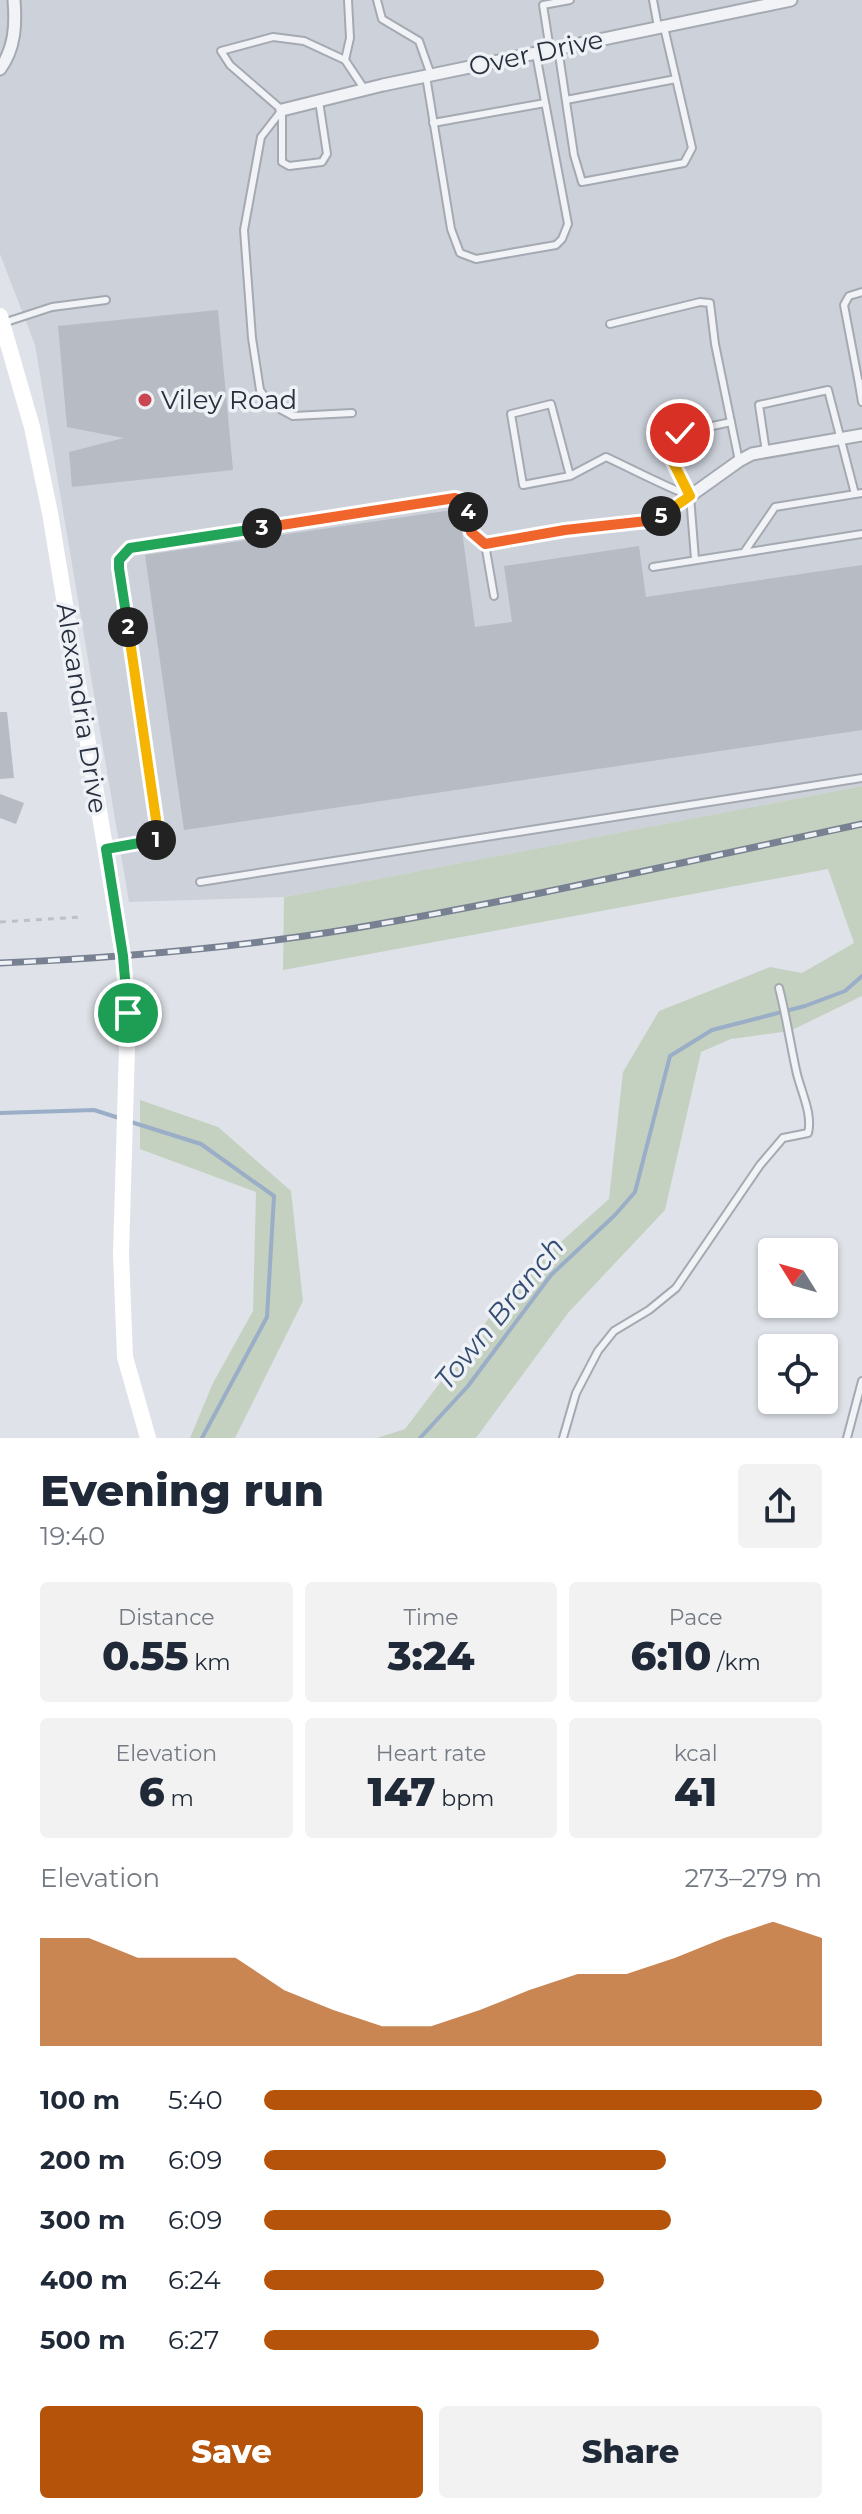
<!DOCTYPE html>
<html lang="en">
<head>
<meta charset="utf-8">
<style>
  :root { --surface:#fff; --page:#f2f2f3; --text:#1f2937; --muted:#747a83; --accent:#b45309 }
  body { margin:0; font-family:Montserrat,sans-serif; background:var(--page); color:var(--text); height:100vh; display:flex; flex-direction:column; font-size:30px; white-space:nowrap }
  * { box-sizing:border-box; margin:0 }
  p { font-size:26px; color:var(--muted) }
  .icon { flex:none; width:44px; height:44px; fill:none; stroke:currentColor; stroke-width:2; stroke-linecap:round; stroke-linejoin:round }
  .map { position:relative; height:1438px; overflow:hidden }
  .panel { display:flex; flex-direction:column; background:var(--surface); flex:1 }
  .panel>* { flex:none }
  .needle { width:52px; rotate:307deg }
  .tools { position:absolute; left:758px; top:1238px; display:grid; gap:16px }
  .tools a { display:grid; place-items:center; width:80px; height:80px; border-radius:8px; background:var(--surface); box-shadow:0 2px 6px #0004; font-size:40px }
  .pin { position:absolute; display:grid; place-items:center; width:68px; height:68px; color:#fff; margin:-34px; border:4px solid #fff; border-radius:50%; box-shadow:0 2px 8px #0007 }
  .km { position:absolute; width:40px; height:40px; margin:-20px; border-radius:50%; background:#222; color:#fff; font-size:22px; line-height:40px; text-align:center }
  .round { display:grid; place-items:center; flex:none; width:84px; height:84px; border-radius:8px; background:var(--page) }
  .head { display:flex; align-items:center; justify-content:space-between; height:136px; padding:0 40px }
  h1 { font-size:44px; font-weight:800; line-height:60px }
  .stats { display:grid; grid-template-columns:repeat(3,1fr); gap:12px; height:136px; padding:8px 40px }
  .stats div { display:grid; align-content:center; border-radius:8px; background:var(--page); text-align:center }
  .stats b { font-size:40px; font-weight:800 }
  .stats small { font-size:22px; font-weight:400 }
  .stats p { font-size:22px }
  .chart { height:224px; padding:16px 40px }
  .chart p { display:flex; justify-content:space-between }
  .chart svg { width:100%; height:144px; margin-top:8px; fill:var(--accent); opacity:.7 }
  .action { display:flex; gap:16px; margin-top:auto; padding:16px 40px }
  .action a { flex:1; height:92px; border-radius:8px; background:var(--accent); color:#fff; font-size:32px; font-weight:800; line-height:92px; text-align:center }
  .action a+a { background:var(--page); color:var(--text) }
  ul { padding:0 40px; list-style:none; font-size:26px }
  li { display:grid; grid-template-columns:128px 96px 1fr; align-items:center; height:60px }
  li i { height:20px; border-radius:10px; background:var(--accent) }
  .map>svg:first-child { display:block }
  .built { fill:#cdd1da }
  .green { fill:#c4d1c0 }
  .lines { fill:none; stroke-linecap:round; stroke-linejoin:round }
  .stream { stroke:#9aaec7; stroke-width:4 }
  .building { fill:#b6bbc4 }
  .lane-casing { stroke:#a4a9b2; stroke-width:10 }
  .street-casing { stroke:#a4a9b2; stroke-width:15 }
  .path { stroke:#bdc0c6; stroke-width:3; stroke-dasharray:6 6; stroke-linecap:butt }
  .lane { stroke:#f1f3f6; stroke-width:6 }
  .street { stroke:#f1f3f6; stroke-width:11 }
  .secondary { stroke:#fff; stroke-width:16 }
  .rail-casing { stroke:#788191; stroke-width:7 }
  .rail { stroke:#eef1f5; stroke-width:4; stroke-dasharray:12; stroke-linecap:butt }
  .split-1-casing { stroke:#fff; stroke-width:16 }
  .split-2-casing { stroke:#fff; stroke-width:16 }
  .split-3-casing { stroke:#fff; stroke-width:16 }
  .split-4-casing { stroke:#fff; stroke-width:16 }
  .split-5-casing { stroke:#fff; stroke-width:16 }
  .split-6-casing { stroke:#fff; stroke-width:16 }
  .split-1 { stroke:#22a559; stroke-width:10 }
  .split-2 { stroke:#f5b400; stroke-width:10 }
  .split-3 { stroke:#22a559; stroke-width:10 }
  .split-4 { stroke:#f0652b; stroke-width:10 }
  .split-5 { stroke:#f0652b; stroke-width:10 }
  .split-6 { stroke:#f5b400; stroke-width:10 }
  .poi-dot { fill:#cb4654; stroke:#eef1f5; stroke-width:3 }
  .labels { text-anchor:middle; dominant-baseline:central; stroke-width:7; stroke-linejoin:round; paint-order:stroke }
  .street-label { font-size:26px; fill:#282f3e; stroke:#eef1f5 }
  .poi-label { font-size:26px; fill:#282f3e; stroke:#eef1f5; text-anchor:start }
  .water-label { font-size:28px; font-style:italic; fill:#334c71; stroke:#eef1f5 }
</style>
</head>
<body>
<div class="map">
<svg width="862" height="1438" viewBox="0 0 862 1438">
  <rect width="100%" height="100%" fill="#dfe2e8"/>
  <path class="built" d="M0,0H862V786L284,897L129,902L35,345L0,254Z"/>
  <g class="green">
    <path d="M862,786V996L790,1031L731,1039L701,1052L665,1210L568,1313L476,1438H377L405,1429L517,1281L609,1199L623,1072L659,1011L770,967L802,973L854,943L828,869L283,970L284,897Z"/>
    <path d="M140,1100L218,1127L291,1191L303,1301L235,1438H190L213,1383L253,1311L256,1192L140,1149Z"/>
  </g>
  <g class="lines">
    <g class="stream">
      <path d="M0,1113L94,1110L119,1118"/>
      <path d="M131,1122L201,1144L274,1196L267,1317L202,1438"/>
      <path d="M420,1438L468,1386L551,1275L615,1215L635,1192L670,1056L712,1030L805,1006L845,991L862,976"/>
    </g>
  </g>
  <g class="building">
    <path d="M218,310L233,470L72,487L69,452L124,438L67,427L58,326Z"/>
    <path d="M459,509L475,627L512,622L504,566L639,546L646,597L862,565V730L184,830L145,555Z"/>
    <path d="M0,712H7L14,778L0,779Z"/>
    <path d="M0,794L24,803L16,824L0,818Z"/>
  </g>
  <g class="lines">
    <g class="lane-casing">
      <g id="lane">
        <path d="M348,0L350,38L345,60L365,90"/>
        <path d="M377,0L382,19L419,41L431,75"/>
        <path d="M653,0L658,27"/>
        <path d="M558,48L574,155L582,182L684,163L692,148L664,27"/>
        <path d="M550,50L543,5L570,0"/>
        <path d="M426,76L451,229L460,253L476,259L556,245L562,239L568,224L536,54"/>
        <path d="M566,100L676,79"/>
        <path d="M319,101L327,154L322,162L289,166L282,162V110L230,65L221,51L273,37L304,41L345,60"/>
        <path d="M282,110L261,137L244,230L252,338L260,390L269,403L293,416L352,413"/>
        <path d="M433,123L545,103"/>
        <path d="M3,323L52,307L106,300"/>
        <path d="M610,324L700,302L710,303L715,344L739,461"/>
        <path d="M861,383L859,384L862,402"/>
        <path d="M859,384L844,305L849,296L862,292"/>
        <path d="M766,452L759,405L828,390L855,494"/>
        <path d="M570,476L551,404L511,414L523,485L570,476L606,457C634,470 660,484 690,496"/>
        <path d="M745,551L775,507L862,493"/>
        <path d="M695,559L690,496L668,452L671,439L680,433L731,422"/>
        <path d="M653,567L862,534"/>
        <path d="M494,596L485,544L565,530L656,520L690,496"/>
        <path d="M108,849L159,840L119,568V560L130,548L455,498C473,502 465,517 471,530C473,536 481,540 485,544"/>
        <path d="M200,882L862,778"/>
        <path d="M563,1438L576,1393L598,1351L614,1331L649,1310L676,1288L760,1165L783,1138L808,1133C813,1113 800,1090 796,1070C790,1042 786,1015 779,988"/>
        <path d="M847,1438L862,1381"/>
      </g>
    </g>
    <g class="street-casing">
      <g id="street">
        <path d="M0,69C15,48 16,25 14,0"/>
        <path d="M282,110L383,85L791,0"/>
        <path d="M690,496L739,461L752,454L862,435"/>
      </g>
    </g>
    <path class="path" d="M0,922L80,917"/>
    <use href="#lane" class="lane"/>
    <use href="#street" class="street"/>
    <path class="secondary" d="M0,316L32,427L50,513L123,956L128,1013L121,1254L125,1357L148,1438"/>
    <g class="rail-casing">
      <path id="rail" d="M0,963C117,958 235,948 350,929C522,900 692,860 862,824"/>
    </g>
    <use href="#rail" class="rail"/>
  </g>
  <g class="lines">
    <g class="split-1-casing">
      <path id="split-1" d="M128,1013L123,956L106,849L156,840"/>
    </g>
    <g class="split-2-casing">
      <path id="split-2" d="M128,627L159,840H156"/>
    </g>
    <g class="split-3-casing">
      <path id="split-3" d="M128,627L119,568V560L130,548L262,528"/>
    </g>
    <g class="split-4-casing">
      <path id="split-4" d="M262,528L455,498L462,500L468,512"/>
    </g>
    <g class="split-5-casing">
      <path id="split-5" d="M468,512L471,532L485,544L565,530L656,520L661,516"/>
    </g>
    <g class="split-6-casing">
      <path id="split-6" d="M661,516L690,496L668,452L671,439L680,433"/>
    </g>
    <use href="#split-1" class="split-1"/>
    <use href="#split-2" class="split-2"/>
    <use href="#split-3" class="split-3"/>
    <use href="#split-4" class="split-4"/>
    <use href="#split-5" class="split-5"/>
    <use href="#split-6" class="split-6"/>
  </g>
  <circle class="poi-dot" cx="145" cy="400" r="8"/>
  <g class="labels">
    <g class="street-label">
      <text transform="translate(536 53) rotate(-12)">Over Drive</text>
      <text transform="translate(82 708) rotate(81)">Alexandria Drive</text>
    </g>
    <g class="poi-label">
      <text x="161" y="400">Viley Road</text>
    </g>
    <g class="water-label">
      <text transform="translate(499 1313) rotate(-51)">Town Branch</text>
    </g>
  </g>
</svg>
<div class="tools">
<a><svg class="needle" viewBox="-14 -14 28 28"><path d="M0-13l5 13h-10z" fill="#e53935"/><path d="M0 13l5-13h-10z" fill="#747a83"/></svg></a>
<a><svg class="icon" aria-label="locate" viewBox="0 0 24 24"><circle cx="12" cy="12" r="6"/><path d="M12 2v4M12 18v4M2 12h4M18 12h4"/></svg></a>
</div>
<div class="pin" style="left:128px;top:1013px;background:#1e9e55"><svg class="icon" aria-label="arrive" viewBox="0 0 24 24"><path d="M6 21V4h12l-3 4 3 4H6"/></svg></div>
<div class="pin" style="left:680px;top:433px;background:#d93025"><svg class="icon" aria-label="check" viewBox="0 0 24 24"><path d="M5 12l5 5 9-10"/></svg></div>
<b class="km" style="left:156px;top:840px">1</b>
<b class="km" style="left:128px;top:627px">2</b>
<b class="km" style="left:262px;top:528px">3</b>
<b class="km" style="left:468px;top:512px">4</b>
<b class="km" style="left:661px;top:516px">5</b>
</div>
<section class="panel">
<div class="head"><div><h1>Evening run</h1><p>19:40</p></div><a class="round"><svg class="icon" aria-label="share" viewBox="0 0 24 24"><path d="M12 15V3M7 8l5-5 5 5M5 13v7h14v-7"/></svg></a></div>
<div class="stats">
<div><p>Distance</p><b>0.55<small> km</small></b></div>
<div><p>Time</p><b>3:24</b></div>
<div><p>Pace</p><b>6:10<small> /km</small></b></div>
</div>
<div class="stats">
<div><p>Elevation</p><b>6<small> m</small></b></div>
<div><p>Heart rate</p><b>147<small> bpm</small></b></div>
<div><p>kcal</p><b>41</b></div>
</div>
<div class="chart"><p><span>Elevation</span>273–279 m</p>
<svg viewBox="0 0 160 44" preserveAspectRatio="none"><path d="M0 44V11L10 11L20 17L30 17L40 17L50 27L60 33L70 38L80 38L90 33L100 27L110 22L120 22L130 17L140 11L150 6L160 11V44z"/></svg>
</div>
<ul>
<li><b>100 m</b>5:40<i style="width:100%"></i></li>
<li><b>200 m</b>6:09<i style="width:72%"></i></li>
<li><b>300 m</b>6:09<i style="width:73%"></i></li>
<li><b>400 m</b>6:24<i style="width:61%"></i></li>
<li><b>500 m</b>6:27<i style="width:60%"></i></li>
</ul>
<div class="action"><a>Save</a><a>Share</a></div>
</section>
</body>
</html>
